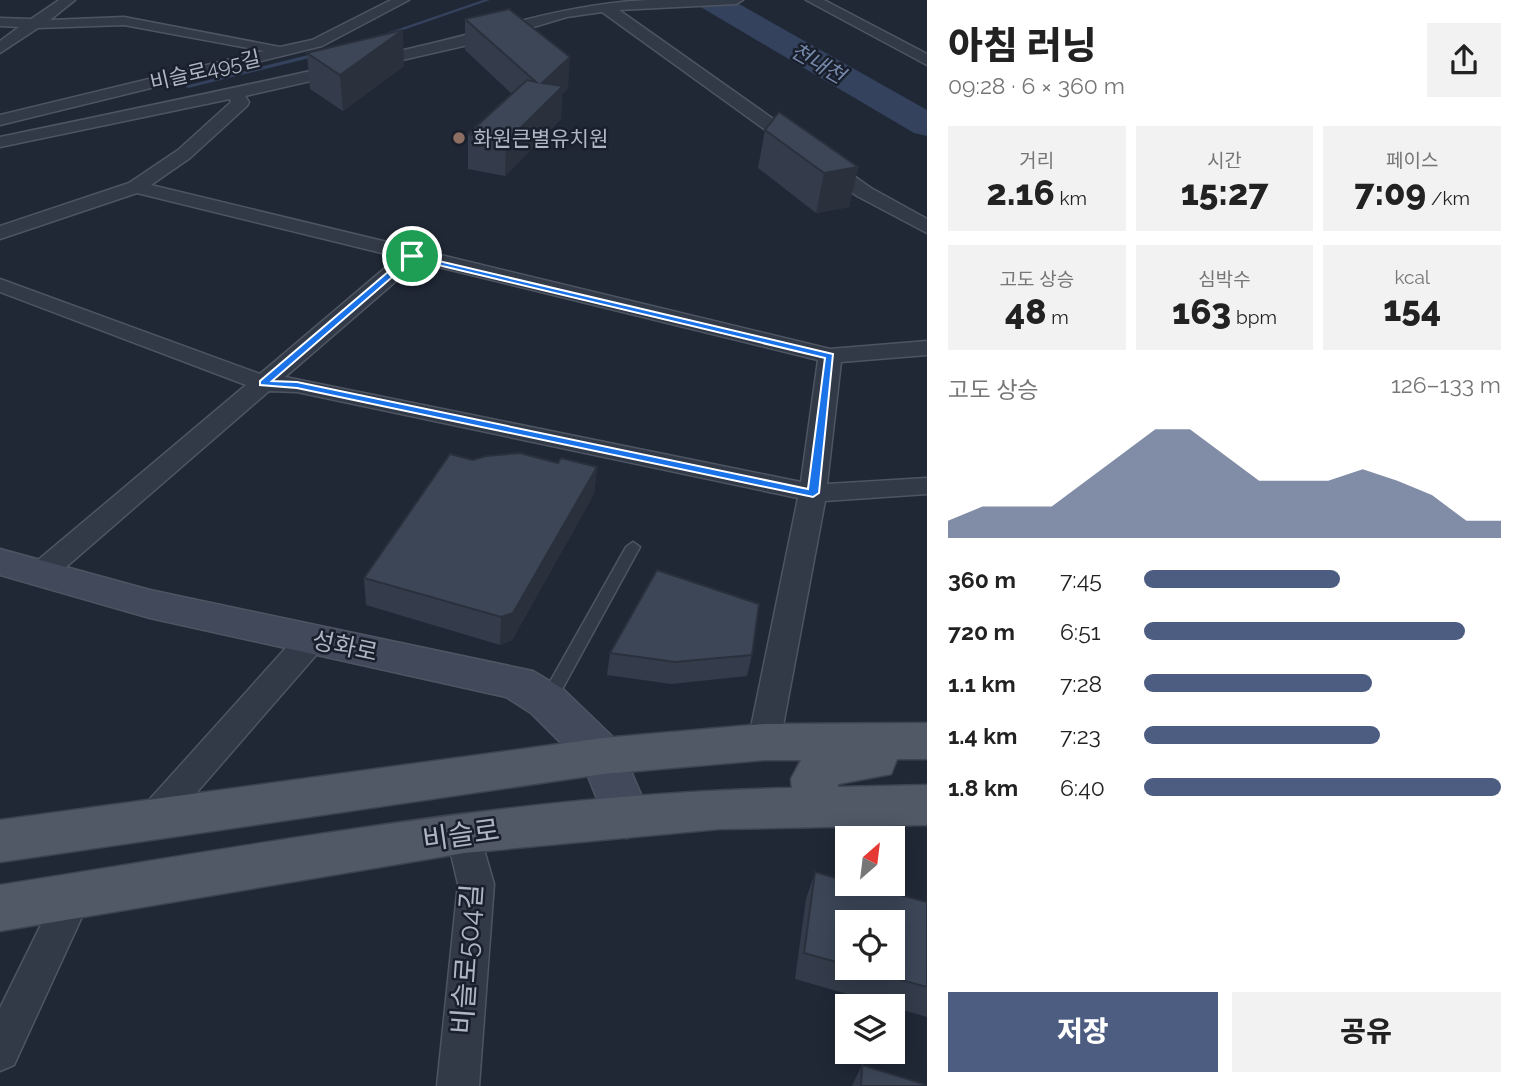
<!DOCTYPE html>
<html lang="ko">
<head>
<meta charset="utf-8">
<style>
  :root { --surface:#fff; --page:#f2f2f2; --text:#222; --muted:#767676; --accent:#4d5d81 }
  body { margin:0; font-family:Raleway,"Noto Sans KR",sans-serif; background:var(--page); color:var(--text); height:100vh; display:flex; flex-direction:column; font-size:26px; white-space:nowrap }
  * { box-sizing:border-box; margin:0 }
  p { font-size:23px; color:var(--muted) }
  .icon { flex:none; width:38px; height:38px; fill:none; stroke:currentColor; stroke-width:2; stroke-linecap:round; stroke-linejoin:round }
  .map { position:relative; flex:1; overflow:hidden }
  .drawer { display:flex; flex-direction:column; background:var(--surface); width:595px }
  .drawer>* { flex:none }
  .needle { width:46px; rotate:28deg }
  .tools { position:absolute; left:835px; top:826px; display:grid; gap:14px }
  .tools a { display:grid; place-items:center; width:70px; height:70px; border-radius:0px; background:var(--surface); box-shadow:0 4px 18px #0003; font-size:35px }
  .pin { position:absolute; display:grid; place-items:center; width:60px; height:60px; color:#fff; margin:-30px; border:4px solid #fff; border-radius:50%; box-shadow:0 2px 7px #0007 }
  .round { display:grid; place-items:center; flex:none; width:74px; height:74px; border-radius:0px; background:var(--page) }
  .head { display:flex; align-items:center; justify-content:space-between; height:119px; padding:0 21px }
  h1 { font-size:38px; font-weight:800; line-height:52px }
  .stats { display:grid; grid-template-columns:repeat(3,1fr); gap:10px; height:119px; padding:7px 21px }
  .stats div { display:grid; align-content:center; border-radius:0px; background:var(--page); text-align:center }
  .stats b { font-size:35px; font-weight:800 }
  .stats small { font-size:19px; font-weight:400 }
  .stats p { font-size:19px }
  .chart { height:196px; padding:14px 21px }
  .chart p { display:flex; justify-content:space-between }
  .chart svg { width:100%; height:126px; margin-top:7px; fill:var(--accent); opacity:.7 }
  .primary-button { display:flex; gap:14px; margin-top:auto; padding:14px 21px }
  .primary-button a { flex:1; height:80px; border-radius:0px; background:var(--accent); color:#fff; font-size:28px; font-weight:800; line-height:80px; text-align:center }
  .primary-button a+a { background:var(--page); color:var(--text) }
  ul { padding:0 21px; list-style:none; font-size:23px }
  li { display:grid; grid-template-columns:112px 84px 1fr; align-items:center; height:52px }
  li i { height:18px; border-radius:9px; background:var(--accent) }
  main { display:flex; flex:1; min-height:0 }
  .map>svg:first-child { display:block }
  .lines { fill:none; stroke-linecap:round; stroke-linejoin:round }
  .stream { fill:#34425e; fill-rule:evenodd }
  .river { fill:#34425e; fill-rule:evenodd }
  .service-casing { stroke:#4e5562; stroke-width:3 }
  .minor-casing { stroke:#4e5562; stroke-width:3 }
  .secondary-casing { stroke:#4e5562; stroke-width:3 }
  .primary-casing { stroke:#3d4350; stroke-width:3 }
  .service { fill:#333a47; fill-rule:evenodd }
  .minor { fill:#333a47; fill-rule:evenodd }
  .secondary { fill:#41495a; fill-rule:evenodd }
  .primary { fill:#515967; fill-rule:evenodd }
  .wall { fill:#343c4b; fill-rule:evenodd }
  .shaded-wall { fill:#2a313d }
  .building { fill:#3c4657; stroke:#2a313d; stroke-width:2 }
  .route { fill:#1a73e8; stroke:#fff; stroke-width:2; fill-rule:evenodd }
  .education-dot { fill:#8d6e63; stroke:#191f2b; stroke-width:2.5 }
  .labels { text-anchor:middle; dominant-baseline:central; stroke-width:5; stroke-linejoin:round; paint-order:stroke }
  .far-water-label { font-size:21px; font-style:italic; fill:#7689ac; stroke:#191f2b }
  .far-street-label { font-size:21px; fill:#aeb5c4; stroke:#191f2b }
  .far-poi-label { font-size:21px; fill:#aeb5c4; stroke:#191f2b; text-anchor:start }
  .street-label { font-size:24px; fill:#aeb5c4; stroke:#191f2b }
  .near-street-label { font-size:28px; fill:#aeb5c4; stroke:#191f2b }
</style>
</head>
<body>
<main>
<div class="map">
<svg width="927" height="1086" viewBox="0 0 927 1086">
  <rect width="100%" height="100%" fill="#202836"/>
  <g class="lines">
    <g class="stream">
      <path d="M483,0H490L383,37L378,36Z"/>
      <path d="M320,52L323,54L322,55L188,88L185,86Z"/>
    </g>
    <path class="river" d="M695,0H732L927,110V136L914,133L699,6Z"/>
    <g class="service-casing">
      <path id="service" d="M633,542L640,547L554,704L548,706L542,704L540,700L542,696L626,547Z"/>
    </g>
    <g class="minor-casing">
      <g id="minor">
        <path d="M59,0H75L50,20L124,17L280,47L312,40L391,0H409L322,46L0,125V115L264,51L124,25L38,28L0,53V41L19,27L0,26V18L31,19Z"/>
        <path d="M647,0H743L736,4L619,10L871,188L927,219V233L857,196L602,12L567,17L494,39L245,96L249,102L247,106L190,158L151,185L830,349L927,341V355L841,362L827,484L927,478V494L825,501L780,742L776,751L764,755L752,751L748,742L798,498L297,392L269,391L51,580L41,583L31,580L27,573L31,566L246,385L0,292V279L260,374L398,257L137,193L0,239V226L129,183L178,150L231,102L230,99L0,147V137C135,109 269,81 404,50C485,32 564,4 647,0ZM418,262L818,360L801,482L285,377Z"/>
        <path d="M806,0H824L927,54V65Z"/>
        <path d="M313,627L324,630L328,638L324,646L165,829L153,834L141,829L136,819L141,809L302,630Z"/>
        <path d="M464,818L476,822L494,884L479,1086H437L458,884L446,833L452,822Z"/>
        <path d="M73,881L86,886L91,897L14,1065L0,1071V1008L60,886Z"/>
      </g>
    </g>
    <g class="secondary-casing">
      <path id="secondary" d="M0,549L150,590L533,671L563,689L619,743L651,818L644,832L627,838L610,832L584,766L531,713L506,697L150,618L0,575Z"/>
    </g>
    <g class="primary-casing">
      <path id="primary" d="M927,723V759H897L891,774L838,784V787L927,785V825L719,829L464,853L0,931V885C262,844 526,793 792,788L791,779L801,760H764L603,774L0,862V820L603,738L764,724Z"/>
    </g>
    <use href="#service" class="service"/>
    <use href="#minor" class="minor"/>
    <use href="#secondary" class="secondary"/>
    <use href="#primary" class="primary"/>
  </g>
  <g class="wall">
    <path d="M465,19L568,88L562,94L561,119L505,176L468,169V134L512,94L465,50Z"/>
    <path d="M307,53L404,66L343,111L310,89Z"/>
    <path d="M765,130L858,167L849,207L816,213L758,168Z"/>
    <path d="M473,460L558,463L597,467L594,494L512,640L500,645L366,605L364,578Z"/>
    <path d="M610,653L752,655L747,676L671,684L607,675Z"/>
    <path d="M815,872L927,902V1017L795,979L806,899ZM847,922L892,968H847Z"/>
    <path d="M862,1065L927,1086H852Z"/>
  </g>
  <g class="shaded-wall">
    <path d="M403,31L404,66L343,111L340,75Z"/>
    <path d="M570,57L568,88L562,94L561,119L505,176L506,142L542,83Z"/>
    <path d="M858,167L849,207L816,213L824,173Z"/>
    <path d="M597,467L594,494L512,640L500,645L501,617Z"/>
  </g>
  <g class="building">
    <path d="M509,9L570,57L542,83L563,86L506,142L468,134L527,80L536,82L465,19Z"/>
    <path d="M403,30L340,75L307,53Z"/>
    <path d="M779,112L858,167L824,173L765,130Z"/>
    <path d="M520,453L558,463L561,458L597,467L513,613L501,617L364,578L450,454L473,460L486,456Z"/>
    <path d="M657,570L759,604L752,655L675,662L610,653Z"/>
    <path d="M815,872L847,881V884H858L927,902V987L858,968H892V922H847V965L804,953Z"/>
    <path d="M862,1065L927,1085V1086H861Z"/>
  </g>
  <path class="route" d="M409,254L833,354L819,493L813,497L297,388L260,385V381ZM413,259L825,358L808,489L297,382L272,381Z"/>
  <circle class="education-dot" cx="459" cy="138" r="7"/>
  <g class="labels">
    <g class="far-water-label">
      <text transform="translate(818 63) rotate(30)">천내천</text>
    </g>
    <g class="far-street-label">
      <text transform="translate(205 70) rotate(-13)">비슬로495길</text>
    </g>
    <g class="far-poi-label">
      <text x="473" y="138">화원큰별유치원</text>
    </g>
    <g class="street-label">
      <text transform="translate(345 646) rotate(12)">성화로</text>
    </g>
    <g class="near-street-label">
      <text transform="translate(461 835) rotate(-8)">비슬로</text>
      <text transform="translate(467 959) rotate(-86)">비슬로504길</text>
    </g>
  </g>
</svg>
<div class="tools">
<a><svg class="needle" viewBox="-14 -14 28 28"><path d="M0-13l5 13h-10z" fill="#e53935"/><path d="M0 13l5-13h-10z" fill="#767676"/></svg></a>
<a><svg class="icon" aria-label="locate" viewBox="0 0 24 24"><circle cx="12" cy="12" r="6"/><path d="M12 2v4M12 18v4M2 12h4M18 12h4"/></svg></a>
<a><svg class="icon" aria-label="layers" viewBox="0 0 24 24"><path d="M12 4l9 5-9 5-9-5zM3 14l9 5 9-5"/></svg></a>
</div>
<div class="pin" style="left:412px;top:256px;background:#1e9e55"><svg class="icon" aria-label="arrive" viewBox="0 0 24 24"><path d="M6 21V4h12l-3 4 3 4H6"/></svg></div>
</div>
<section class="drawer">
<div class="head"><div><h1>아침 러닝</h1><p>09:28 · 6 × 360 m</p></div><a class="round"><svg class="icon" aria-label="share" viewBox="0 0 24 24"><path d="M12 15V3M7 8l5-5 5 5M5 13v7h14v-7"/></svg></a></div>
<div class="stats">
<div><p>거리</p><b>2.16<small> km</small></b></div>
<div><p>시간</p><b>15:27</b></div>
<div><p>페이스</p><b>7:09<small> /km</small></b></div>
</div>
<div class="stats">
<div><p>고도 상승</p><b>48<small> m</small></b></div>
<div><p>심박수</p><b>163<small> bpm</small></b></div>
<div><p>kcal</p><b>154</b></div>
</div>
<div class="chart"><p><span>고도 상승</span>126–133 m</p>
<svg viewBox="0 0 160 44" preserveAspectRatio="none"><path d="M0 44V38L10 33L20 33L30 33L40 24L50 15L60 6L70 6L80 15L90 24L100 24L110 24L120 20L130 24L140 29L150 38L160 38V44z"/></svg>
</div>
<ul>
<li><b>360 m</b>7:45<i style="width:55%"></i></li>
<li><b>720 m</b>6:51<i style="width:90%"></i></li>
<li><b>1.1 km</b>7:28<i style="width:64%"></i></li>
<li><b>1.4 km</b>7:23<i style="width:66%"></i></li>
<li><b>1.8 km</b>6:40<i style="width:100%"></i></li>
</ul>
<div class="primary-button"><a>저장</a><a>공유</a></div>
</section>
</main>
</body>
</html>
